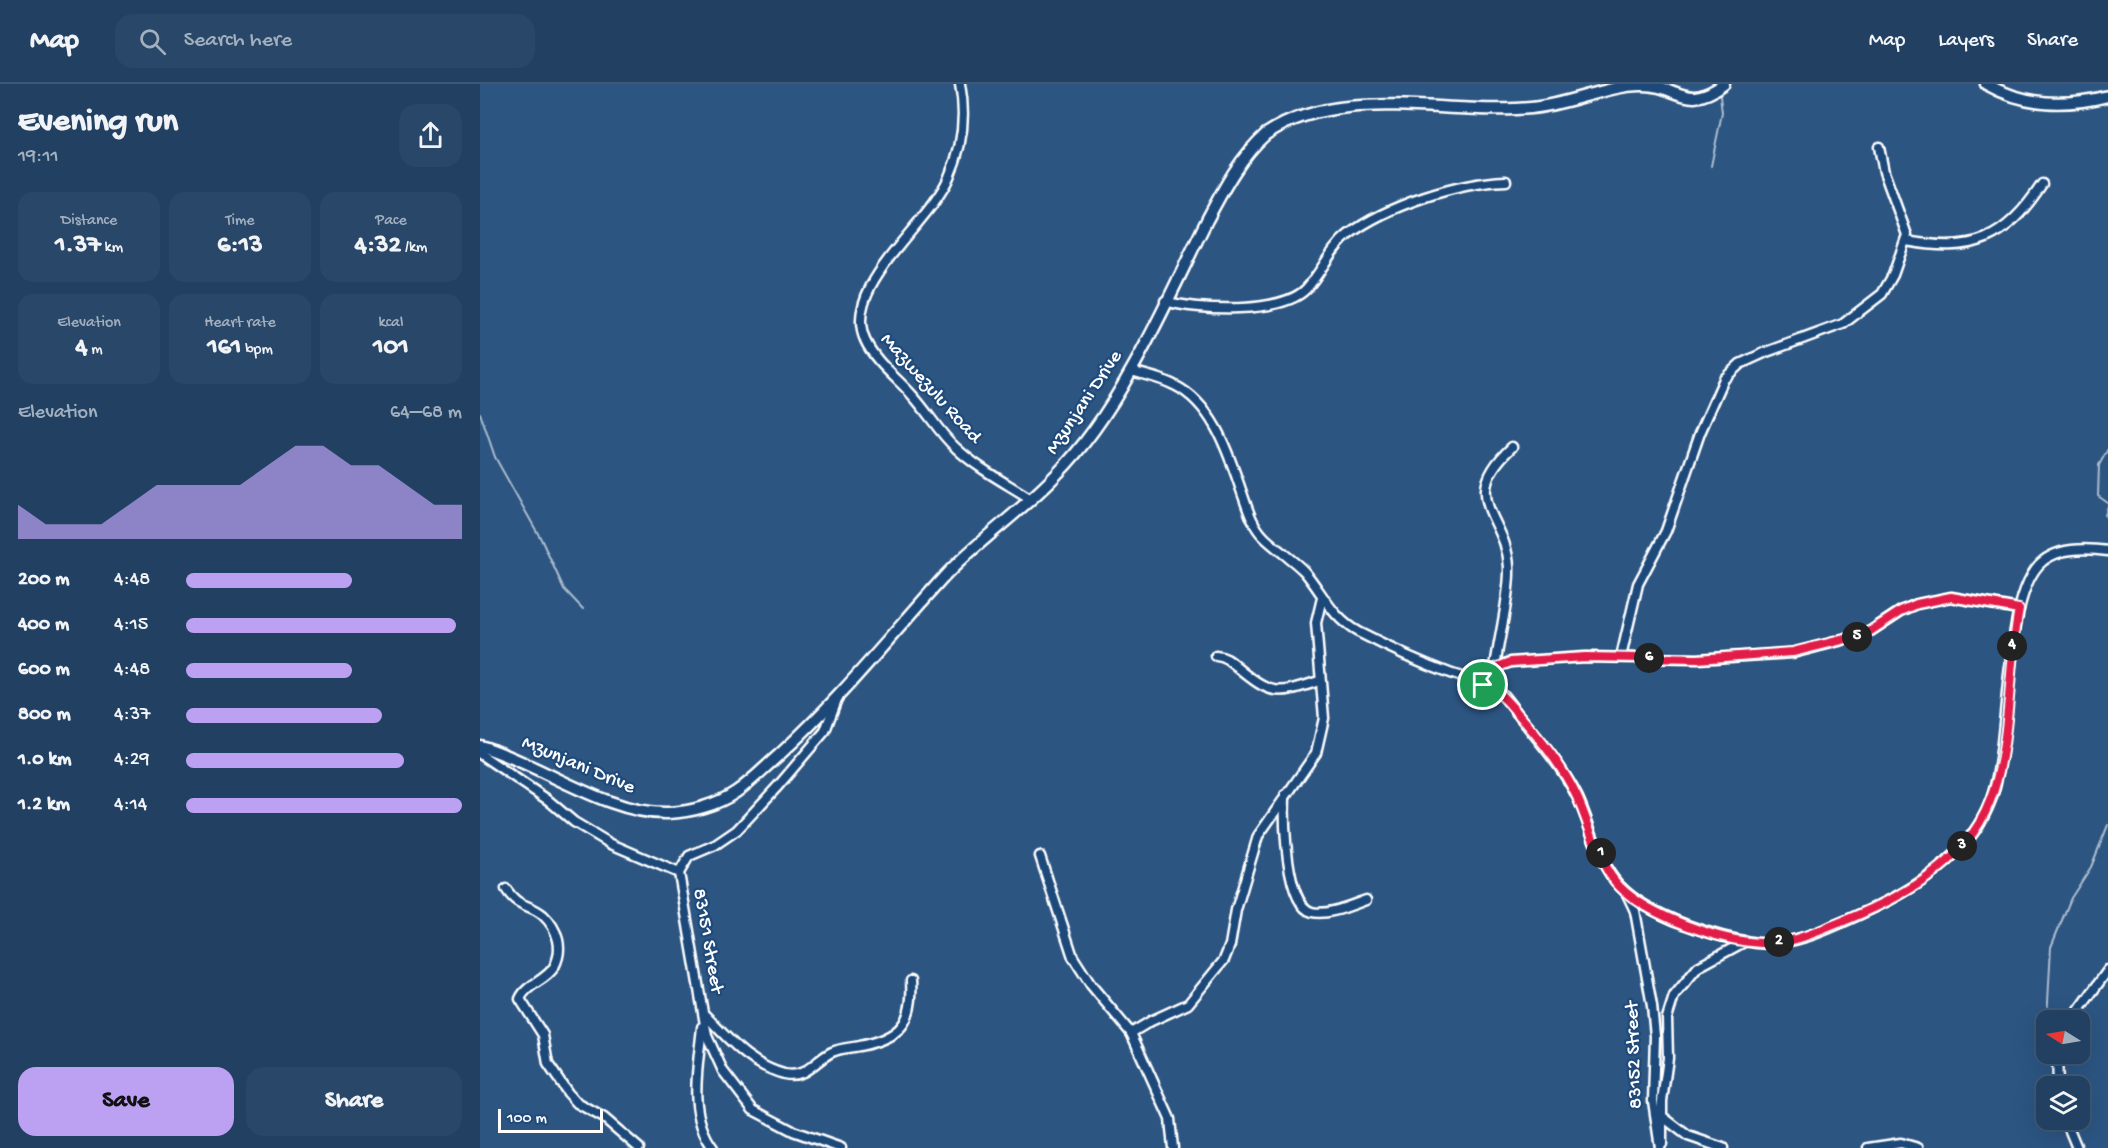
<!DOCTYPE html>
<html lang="en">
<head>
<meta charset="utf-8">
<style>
  :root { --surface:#214062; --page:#294768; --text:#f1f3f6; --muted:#a2afbe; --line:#3e5977; --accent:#bca0f2 }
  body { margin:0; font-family:"Gochi Hand",sans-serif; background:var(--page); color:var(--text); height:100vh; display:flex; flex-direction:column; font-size:22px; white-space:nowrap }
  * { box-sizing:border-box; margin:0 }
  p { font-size:20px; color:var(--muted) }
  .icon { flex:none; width:33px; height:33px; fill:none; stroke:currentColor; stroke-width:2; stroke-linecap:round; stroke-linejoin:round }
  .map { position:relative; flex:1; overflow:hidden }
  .details { display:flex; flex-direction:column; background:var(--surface); width:480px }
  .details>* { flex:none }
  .needle { width:39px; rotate:281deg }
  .fabs { position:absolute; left:1556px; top:926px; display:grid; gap:12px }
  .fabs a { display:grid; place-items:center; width:54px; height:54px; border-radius:12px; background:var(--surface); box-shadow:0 6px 24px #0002,0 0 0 2px var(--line); font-size:30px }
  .scale { position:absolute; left:18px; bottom:15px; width:105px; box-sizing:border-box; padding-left:6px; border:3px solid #fff; border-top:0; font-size:16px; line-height:21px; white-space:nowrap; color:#fff; -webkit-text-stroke:4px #1f4a7a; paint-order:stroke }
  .pin { position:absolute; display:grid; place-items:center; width:51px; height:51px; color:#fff; margin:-26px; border:3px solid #fff; border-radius:50%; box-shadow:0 2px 6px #0007 }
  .km { position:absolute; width:30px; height:30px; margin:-15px; border-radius:50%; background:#222; color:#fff; font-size:16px; line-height:30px; text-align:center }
  .round { display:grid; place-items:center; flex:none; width:63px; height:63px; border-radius:18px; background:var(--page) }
  .overview { display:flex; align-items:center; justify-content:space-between; height:102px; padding:0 18px }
  h1 { font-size:33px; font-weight:700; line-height:45px }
  .figures { display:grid; grid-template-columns:repeat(3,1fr); gap:9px; height:102px; padding:6px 18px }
  .figures div { display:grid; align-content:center; border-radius:15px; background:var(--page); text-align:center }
  .figures b { font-size:26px; font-weight:700 }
  .figures small { font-size:16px; font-weight:400 }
  .figures p { font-size:16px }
  .chart { height:168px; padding:12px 18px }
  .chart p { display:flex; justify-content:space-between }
  .chart svg { width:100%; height:108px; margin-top:6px; fill:var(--accent); opacity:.7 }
  .action { display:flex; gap:12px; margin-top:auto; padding:12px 18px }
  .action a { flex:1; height:69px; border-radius:18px; background:var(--accent); color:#111; font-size:24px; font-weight:700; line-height:69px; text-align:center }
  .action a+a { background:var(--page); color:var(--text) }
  ul { padding:0 18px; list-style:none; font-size:20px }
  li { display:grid; grid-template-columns:96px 72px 1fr; align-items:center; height:45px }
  li i { height:15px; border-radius:8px; background:var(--accent) }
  header { display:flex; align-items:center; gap:36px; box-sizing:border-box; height:84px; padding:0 30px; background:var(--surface); border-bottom:2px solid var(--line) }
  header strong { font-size:28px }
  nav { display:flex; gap:33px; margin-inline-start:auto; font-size:21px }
  .search { width:420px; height:54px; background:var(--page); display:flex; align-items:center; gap:15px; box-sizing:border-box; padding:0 21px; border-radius:18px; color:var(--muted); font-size:22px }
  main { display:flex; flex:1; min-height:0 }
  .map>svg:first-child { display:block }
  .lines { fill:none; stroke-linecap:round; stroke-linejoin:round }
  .stream { stroke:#acbcce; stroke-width:2 }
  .minor-casing { stroke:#fff; stroke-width:13 }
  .major-casing { stroke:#fff; stroke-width:15 }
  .minor { stroke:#1f4a7a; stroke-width:8 }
  .major { stroke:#1f4a7a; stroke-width:10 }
  .route-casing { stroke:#fff; stroke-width:12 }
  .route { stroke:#e11d48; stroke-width:8 }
  .labels { text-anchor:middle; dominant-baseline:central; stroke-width:4.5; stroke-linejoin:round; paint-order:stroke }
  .street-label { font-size:20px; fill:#fff; stroke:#1f4a7a }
</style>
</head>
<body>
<header>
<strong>Map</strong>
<div class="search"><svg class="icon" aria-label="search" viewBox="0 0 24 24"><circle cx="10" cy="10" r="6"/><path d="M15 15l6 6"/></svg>Search here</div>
<nav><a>Map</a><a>Layers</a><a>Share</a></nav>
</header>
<main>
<section class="details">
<div class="overview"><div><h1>Evening run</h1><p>19:11</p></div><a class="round"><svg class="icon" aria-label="share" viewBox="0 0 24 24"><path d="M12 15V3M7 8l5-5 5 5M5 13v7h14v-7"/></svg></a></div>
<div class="figures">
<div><p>Distance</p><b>1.37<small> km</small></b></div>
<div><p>Time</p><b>6:13</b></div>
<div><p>Pace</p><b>4:32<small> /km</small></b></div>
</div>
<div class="figures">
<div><p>Elevation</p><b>4<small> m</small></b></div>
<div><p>Heart rate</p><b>161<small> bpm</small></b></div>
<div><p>kcal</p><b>101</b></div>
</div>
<div class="chart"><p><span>Elevation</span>64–68 m</p>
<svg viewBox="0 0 160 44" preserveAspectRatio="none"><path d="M0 44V30L10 38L20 38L30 38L40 30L50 22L60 22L70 22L80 22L90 14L100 6L110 6L120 14L130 14L140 22L150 30L160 30V44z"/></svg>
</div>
<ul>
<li><b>200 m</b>4:48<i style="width:60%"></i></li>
<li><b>400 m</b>4:15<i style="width:98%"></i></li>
<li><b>600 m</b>4:48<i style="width:60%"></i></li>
<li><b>800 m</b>4:37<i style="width:71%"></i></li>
<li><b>1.0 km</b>4:29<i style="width:79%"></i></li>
<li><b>1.2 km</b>4:14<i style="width:100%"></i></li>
</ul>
<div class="action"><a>Save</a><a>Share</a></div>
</section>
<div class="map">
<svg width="1628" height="1064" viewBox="0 0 1628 1064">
  <rect width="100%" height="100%" fill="#2c5582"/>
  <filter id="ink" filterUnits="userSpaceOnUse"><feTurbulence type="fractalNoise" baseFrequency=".0167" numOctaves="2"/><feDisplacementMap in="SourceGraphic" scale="12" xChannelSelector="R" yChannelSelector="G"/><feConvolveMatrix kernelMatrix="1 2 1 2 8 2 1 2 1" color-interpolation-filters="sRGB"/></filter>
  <g filter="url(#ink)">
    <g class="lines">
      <g class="stream">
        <path d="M1231,82L1242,29L1240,12"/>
        <path d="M0,329L15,373L61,455L84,505L103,525"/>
        <path d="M1628,365L1619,381L1618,412L1628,419"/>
        <path d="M1628,422L1625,431L1628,437"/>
        <path d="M1567,936L1571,863L1591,814L1611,783L1628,741"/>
      </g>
      <g class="minor-casing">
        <g id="minor">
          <path d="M480,0C486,31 482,64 469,93C449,141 361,202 385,256C395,278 417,294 432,311C448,328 459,349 476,364C497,384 526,399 551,415"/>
          <path d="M1426,157C1493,169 1525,157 1562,100"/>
          <path d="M685,217C717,227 802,230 826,205C842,188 850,165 868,151C908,121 977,99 1026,97"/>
          <path d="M651,287C665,291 681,294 694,301C733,320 748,368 761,406C767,422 771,440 784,453C796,465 812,475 824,487C843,509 851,533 878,548C907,563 937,577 967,588C985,595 1008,599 1023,611C1028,617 1032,623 1037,629C1059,657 1082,682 1098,714C1111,742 1118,780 1140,802C1168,832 1237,854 1277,859C1314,863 1352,843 1385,828C1434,806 1491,770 1511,716C1531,661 1522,509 1563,477C1580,463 1607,464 1628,467"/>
          <path d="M736,572C746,573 750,577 757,583C792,612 797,611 839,597"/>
          <path d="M1141,573L1158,500L1186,447L1220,349L1244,295L1260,280L1284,269L1363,240L1402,210L1413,191L1427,151L1404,88L1399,63"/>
          <path d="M1015,583C1019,554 1030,511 1029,483C1027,432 976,415 1032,363"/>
          <path d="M1003,601L1011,595L1015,583L1031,578L1105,573L1217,575L1313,569L1386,550L1421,527L1437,520L1471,513L1539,525"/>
          <path d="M357,615L345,647L298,702L257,746L235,761L209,772L199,789L227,952L243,987L273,1026L313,1047L361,1064"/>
          <path d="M0,670L68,716L94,738L131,760L199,789"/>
          <path d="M805,711C804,734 805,821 832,828C847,832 872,821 886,816"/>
          <path d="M560,772L593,873L611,901L651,949"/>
          <path d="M26,805C39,825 49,819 63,831C78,845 84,865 74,883C66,897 46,900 40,915L63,951L68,980L88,1009L97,1019L124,1034L159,1064"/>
          <path d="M1147,810L1155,827L1172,922L1175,952L1173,1017L1180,1064"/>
          <path d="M224,930C249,955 268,980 304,990C326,995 335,976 352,968C361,964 370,964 379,962C420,954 434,939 431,897"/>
          <path d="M1592,936L1628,886"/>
          <path d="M222,943C218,985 207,1029 233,1064"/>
          <path d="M1577,969L1578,1002"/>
          <path d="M1183,1033L1208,1052L1243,1064"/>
          <path d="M1585,1035L1597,1064"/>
          <path d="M1182,1060V1017L1188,974L1187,934L1194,912L1218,883L1266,857"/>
          <path d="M693,1064L690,1035L651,949L671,937L708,920L744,876L750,861L756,826L778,752L836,669L844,634L836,539L842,514"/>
          <path d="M1388,1064L1421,1059L1438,1064"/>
        </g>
      </g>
      <g class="major-casing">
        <g id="major">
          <path d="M1506,0C1545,22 1585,23 1628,12"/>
          <path d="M0,662C59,679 128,731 188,729C211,728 237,721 256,708C272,697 285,683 299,671C359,616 409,554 463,494C497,457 541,428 576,391C605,362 631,323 651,287C679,238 702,186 727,136C743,106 760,73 786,50C861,0 965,32 1051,24C1087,21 1129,1 1161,1C1198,0 1205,29 1244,0"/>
        </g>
      </g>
      <use href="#minor" class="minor"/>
      <use href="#major" class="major"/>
    </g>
  </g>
  <g class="lines" filter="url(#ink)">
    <g class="route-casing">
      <path id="route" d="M1471,513L1539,525C1527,586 1532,661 1510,717C1485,784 1413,818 1351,842C1329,851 1306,861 1281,859C1240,857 1169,832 1140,803C1118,781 1110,741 1097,713C1083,683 1062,657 1040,632C1028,619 1021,607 1003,601L1011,595L1015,584L1031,578L1105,573L1217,575L1313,568L1386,550L1421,527L1437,520Z"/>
    </g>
    <use href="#route" class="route"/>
  </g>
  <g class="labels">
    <g class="street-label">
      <text transform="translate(450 305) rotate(48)">Mazwezulu Road</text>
      <text transform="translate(605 319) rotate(-56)">Mzunjani Drive</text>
      <text transform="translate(98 682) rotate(23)">Mzunjani Drive</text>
      <text transform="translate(227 857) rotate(80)">83151 Street</text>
      <text transform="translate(1155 971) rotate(-92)">83152 Street</text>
    </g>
  </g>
</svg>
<div class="fabs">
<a><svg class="needle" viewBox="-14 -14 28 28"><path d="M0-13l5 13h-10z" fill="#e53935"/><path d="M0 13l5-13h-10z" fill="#a2afbe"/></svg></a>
<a><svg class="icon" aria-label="layers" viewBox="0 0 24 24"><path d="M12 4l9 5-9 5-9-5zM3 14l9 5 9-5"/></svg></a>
</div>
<div class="scale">100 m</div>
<div class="pin" style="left:1003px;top:601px;background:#1e9e55"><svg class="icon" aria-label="arrive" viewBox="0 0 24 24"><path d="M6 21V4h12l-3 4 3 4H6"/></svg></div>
<b class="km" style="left:1121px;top:769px">1</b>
<b class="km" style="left:1299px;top:858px">2</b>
<b class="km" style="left:1482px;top:762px">3</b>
<b class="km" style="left:1532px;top:562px">4</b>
<b class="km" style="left:1377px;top:553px">5</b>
<b class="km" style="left:1169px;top:574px">6</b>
</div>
</main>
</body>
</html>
